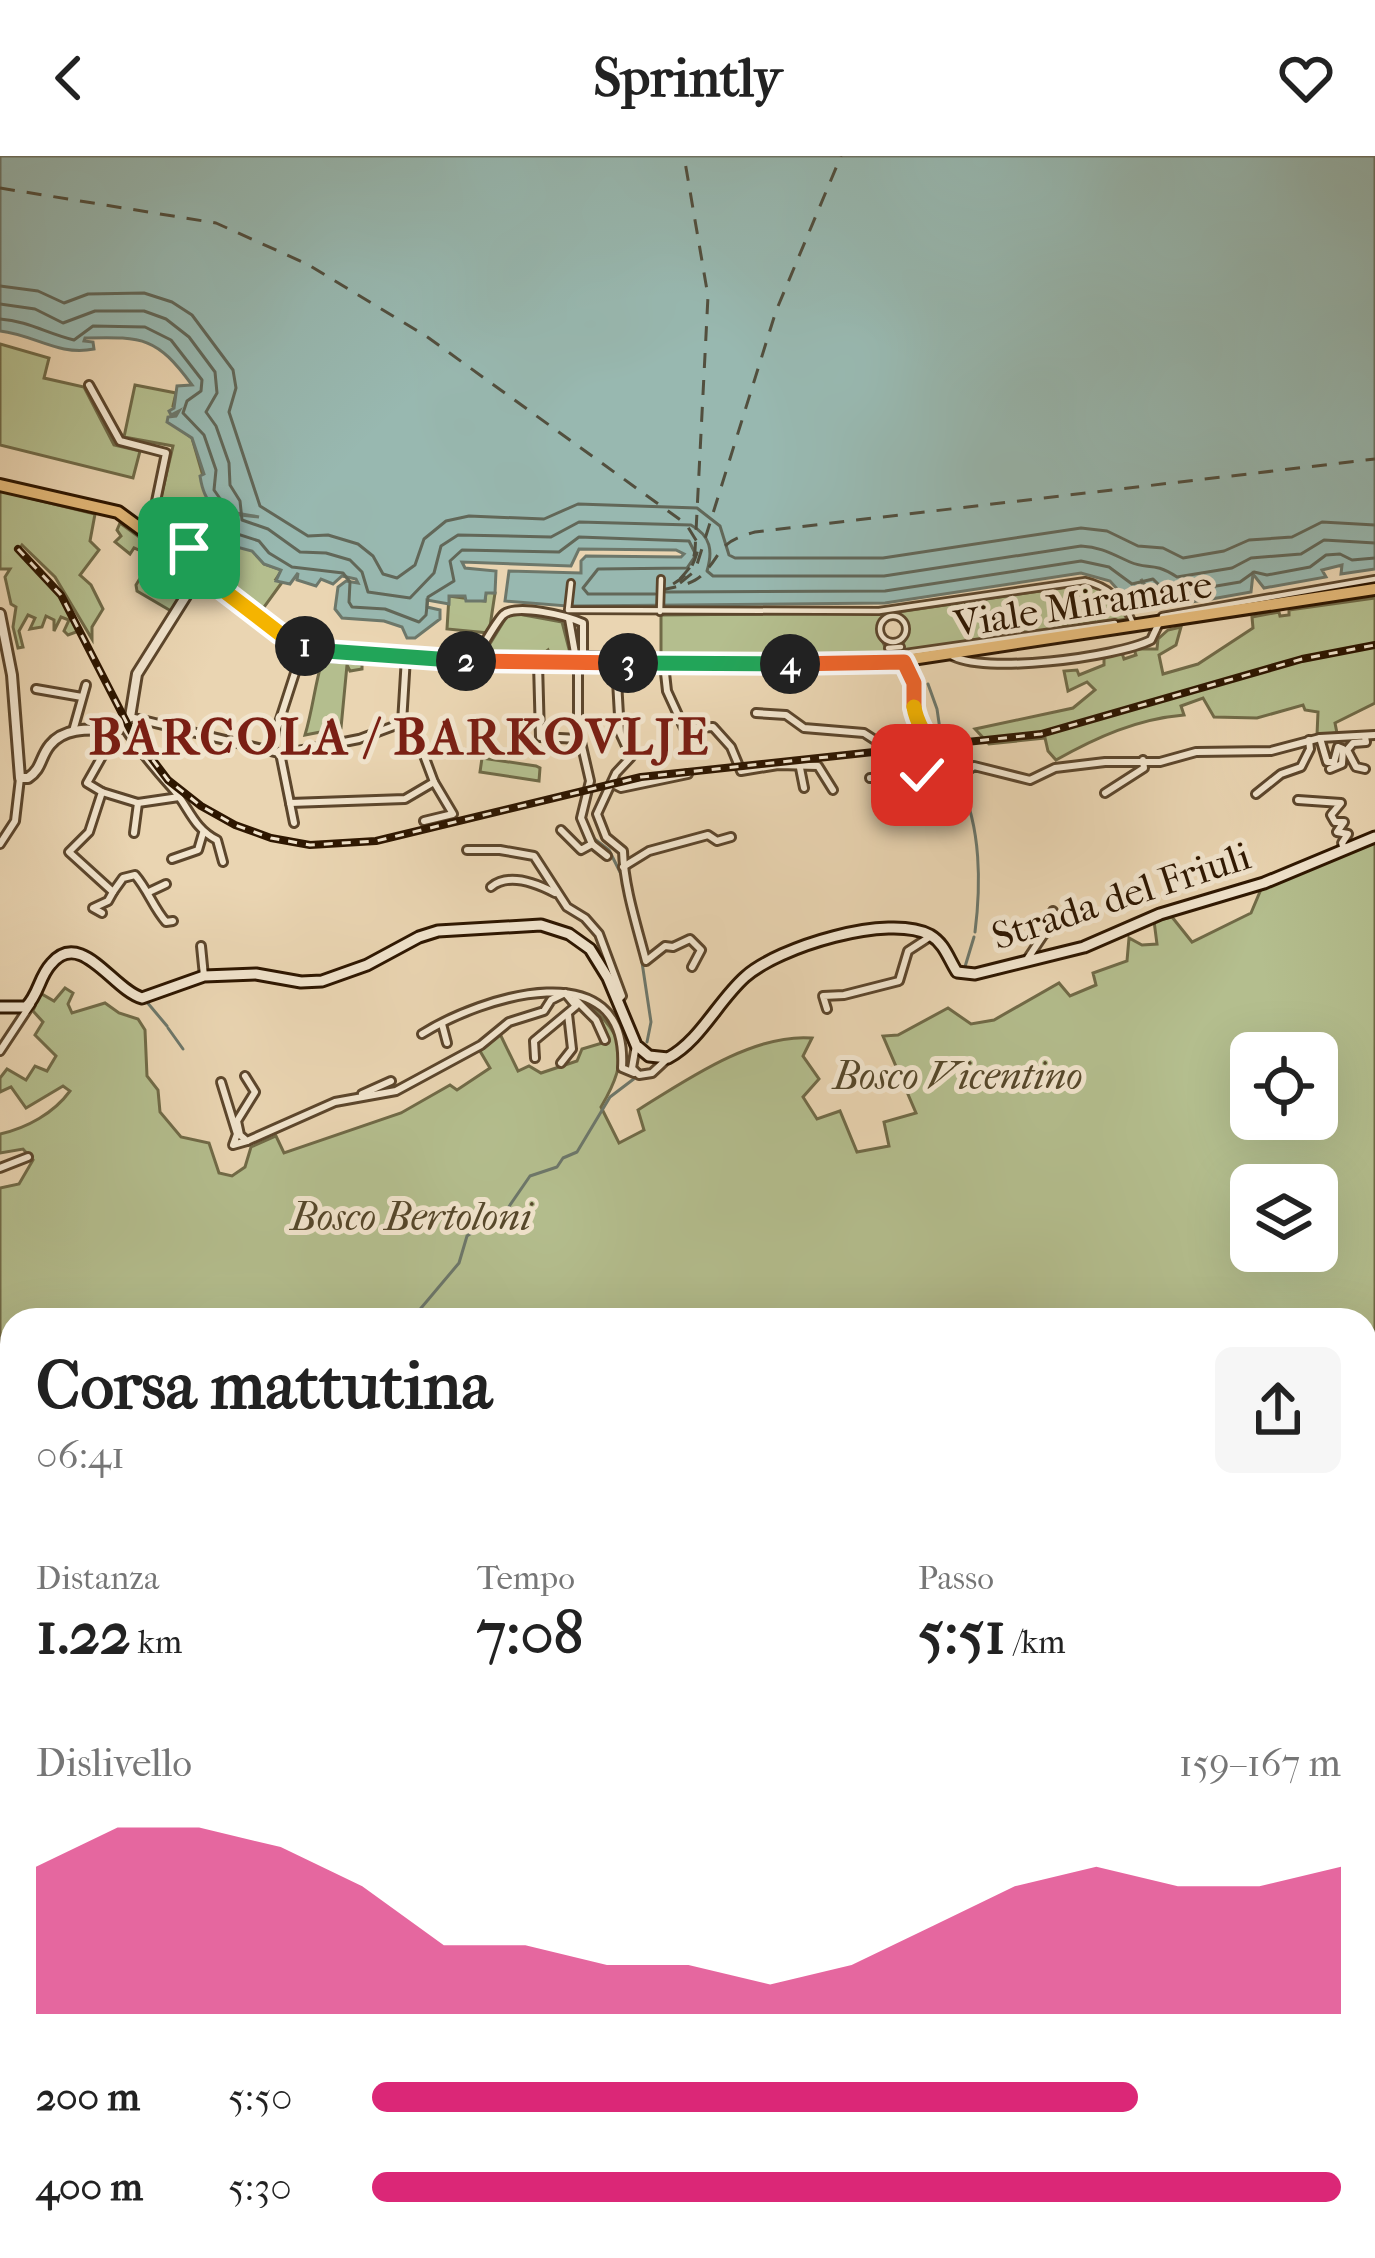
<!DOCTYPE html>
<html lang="it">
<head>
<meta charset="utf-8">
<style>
  :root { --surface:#fff; --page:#f6f6f6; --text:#222; --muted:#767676; --accent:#db2777 }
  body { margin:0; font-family:"IM FELL French Canon",serif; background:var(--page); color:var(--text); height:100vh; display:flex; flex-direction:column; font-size:45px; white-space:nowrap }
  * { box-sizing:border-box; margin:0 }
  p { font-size:39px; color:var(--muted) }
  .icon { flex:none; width:66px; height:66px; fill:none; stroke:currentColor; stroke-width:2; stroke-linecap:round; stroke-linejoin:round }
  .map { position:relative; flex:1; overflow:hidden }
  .panel { position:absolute; left:0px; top:1152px; width:1377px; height:951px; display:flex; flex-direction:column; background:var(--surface); border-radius:36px 36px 0 0; box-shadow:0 12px 48px #0002 }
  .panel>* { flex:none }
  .tools { position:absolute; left:1230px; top:876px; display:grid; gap:24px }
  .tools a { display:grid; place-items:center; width:108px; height:108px; border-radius:18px; background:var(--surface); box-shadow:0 12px 48px #0002; font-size:60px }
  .pin { position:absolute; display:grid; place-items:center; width:102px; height:102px; color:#fff; margin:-51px; border-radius:24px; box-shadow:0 6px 18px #0006 }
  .km { position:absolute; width:60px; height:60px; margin:-30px; border-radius:50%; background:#222; color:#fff; font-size:33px; line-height:60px; text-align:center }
  .round { display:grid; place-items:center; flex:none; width:126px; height:126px; border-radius:18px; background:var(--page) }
  .head { display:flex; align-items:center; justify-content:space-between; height:204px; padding:0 36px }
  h1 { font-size:66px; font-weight:800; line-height:90px }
  .metrics { display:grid; grid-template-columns:repeat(3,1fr); gap:18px; height:204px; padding:12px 36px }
  .metrics div { display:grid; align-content:center }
  .metrics b { font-size:60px; font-weight:800 }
  .metrics small { font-size:33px; font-weight:400 }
  .metrics p { font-size:33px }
  .chart { height:336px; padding:24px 36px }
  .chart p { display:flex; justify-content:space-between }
  .chart svg { width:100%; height:216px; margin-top:12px; fill:var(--accent); opacity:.7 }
  ul { padding:0 36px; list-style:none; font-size:39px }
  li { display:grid; grid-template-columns:192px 144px 1fr; align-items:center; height:90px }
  li i { height:30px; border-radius:15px; background:var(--accent) }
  header { display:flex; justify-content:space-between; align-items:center; height:156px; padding:0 36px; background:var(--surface); font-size:54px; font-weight:800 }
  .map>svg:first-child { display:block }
  .green { fill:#b4be8e; stroke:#706a47; stroke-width:3; fill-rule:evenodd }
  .water { fill:#98b8b0; stroke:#6d776a; stroke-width:3 }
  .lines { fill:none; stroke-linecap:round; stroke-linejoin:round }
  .shore { stroke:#626758; stroke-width:3 }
  .stream { stroke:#6d776a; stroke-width:3 }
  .ferry { stroke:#524f3e; stroke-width:3; stroke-dasharray:15 12; stroke-linecap:butt }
  .pedestrian-casing { stroke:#5c462c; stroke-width:10 }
  .minor-casing { stroke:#5c462c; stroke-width:12 }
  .tertiary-casing { stroke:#5c462c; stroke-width:14 }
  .secondary-casing { stroke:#2d1600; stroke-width:15 }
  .primary-casing { stroke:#2d1600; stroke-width:16 }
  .pedestrian { stroke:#f1e4cd; stroke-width:4.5 }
  .minor { stroke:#f1e4cd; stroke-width:6 }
  .tertiary { stroke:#f1e4cd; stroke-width:8 }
  .secondary { stroke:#f1e4cd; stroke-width:9 }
  .primary { stroke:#e5ba79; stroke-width:10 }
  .rail-casing { stroke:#2d1600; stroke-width:8 }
  .rail { stroke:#f1e4cd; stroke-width:3; stroke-dasharray:9; stroke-linecap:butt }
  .split-1-casing { stroke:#fff; stroke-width:24 }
  .split-2-casing { stroke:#fff; stroke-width:24 }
  .split-3-casing { stroke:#fff; stroke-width:24 }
  .split-4-casing { stroke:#fff; stroke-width:24 }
  .split-5-casing { stroke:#fff; stroke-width:24 }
  .split-6-casing { stroke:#fff; stroke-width:24 }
  .split-1 { stroke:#f5b400; stroke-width:15 }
  .split-2 { stroke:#22a559; stroke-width:15 }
  .split-3 { stroke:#f0652b; stroke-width:15 }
  .split-4 { stroke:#22a559; stroke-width:15 }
  .split-5 { stroke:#f0652b; stroke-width:15 }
  .split-6 { stroke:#f5b400; stroke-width:15 }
  .labels { text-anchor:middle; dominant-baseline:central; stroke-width:10; stroke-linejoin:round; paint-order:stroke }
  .street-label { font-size:39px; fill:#2d1600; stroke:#f1e4cd }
  .park-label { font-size:39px; font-style:italic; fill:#56482b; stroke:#f1e4cd }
  .district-label { font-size:51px; font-weight:bold; letter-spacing:3px; fill:#7a1f14; stroke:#f1e4cd }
</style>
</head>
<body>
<header><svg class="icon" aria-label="back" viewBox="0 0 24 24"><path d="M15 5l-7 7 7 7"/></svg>Sprintly<svg class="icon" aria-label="heart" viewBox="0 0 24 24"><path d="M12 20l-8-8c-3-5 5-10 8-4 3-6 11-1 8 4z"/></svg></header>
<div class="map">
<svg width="1375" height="2102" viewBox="0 0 1375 2102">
  <rect width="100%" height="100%" fill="#ead5b2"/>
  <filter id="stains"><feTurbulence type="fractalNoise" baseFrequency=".00167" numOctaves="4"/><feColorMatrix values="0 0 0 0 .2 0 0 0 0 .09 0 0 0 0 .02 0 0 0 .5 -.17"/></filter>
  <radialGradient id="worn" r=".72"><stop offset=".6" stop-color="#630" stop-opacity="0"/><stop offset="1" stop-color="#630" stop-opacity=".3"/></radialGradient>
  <g class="green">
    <path d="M0,188L49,202L44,222L84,231L114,289L140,295L133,322L0,289Z"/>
    <path d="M135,229L176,237L173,250L179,254L172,267L192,282L212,351L259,360L253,363L214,356L211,384L252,394L264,408L282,414L276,423L283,425L262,454L198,406L203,395L200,390H195L179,370L158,354L173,290L124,281Z"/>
    <path d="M0,335L95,358L90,385L99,394L80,419L91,429L103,453L92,471V483L55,421L22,389L18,395L62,443L79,475L68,479L64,475L69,464L61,461L54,475V464L46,460L42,471L30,473L35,462L28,459L19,475L23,491L18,492L13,471L16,451L11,448L5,421L10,413H0Z"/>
    <path d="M120,367L186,415L134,392L130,398L115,386L121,380L117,374Z"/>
    <path d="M152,402L190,422L171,455L137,435L136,429Z"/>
    <path d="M1081,429C1103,430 1117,444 1127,463L900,496L909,473L898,456Z"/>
    <path d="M486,436L495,437L489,477L447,473L449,440L485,445Z"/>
    <path d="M1375,442V547L1335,567L1337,577L1317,579L1318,556L1305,554L1303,549L1257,562L1214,561L1203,542L1181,550L1184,559C1137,563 1097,581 1056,604L1048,595L1045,582L989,588L975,573L1073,552L1095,534L1087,526L1068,535L1064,515L1077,514L1079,519L1104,509V499L1122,497L1124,503L1136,499L1134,493H1157L1158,483L1168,474L1181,471L1176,489L1159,499L1163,518L1198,508L1253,472L1252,461L1279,456L1280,460L1289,459V454Z"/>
    <path d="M513,457L562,466L570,497H549L548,494L543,498L485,496L507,460Z"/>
    <path d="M884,457L878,476L888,497L661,499V459Z"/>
    <path d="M322,505L362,508V513L350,515L347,509L341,572L305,579C313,552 314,533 322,505Z"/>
    <path d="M482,602L536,610L540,612L539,625L480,616Z"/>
    <path d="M1375,685V1825L1365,1827V1164H12V1411L0,1417V1032L19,1028L33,1004L23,993L0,997V978C27,972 54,957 70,935L63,930L26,952L11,931L0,936V922L7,913L26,924L35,910L47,915L56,900L35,879L43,866L33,855L40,837L54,845L65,832L73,837L68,848L72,857L105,847L119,857L138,863L145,874L147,920L158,934L160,956L181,981L209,987L219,1017L232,1020L245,1011L251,991L276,980L284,997L401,957L450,929L457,934L490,912L480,895L500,878L518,915L529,910L541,917L577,905L582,893L609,885L601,864L576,840C626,875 631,900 601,951L619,987L644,974L638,954C686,924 754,877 812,882L803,900L819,923L803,941L817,963L840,955L857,996L889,990L884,966L916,957L883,880L898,879L948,852L971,868L994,864L1059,827L1070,840L1096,829L1093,817L1127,805L1129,782L1142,789L1157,788L1154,765L1172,761L1192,786L1251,757L1262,731ZM1251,897H1317V963H1251ZM1251,1029H1317V1095H1251Z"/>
    <path d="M12,1419V1753L0,1758V1425Z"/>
    <path d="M1375,1837V2102H732L733,2091H1365V1839Z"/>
    <path d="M0,1950L9,1963L2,1970L12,1996V2025L7,2018L0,2020Z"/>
    <path d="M145,2091H210L237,2102H156L145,2095Z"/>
    <path d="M441,2091H710L701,2102H446Z"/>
  </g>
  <path class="water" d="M0,0H1375V413L1341,418L1342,409L1322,414L1326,421L1264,432L1253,418L1251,436L1206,444L1204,437L1203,444L1175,449L1158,447L1141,423L1145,436L1128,445L1110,425L1081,417L885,447L571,450V424L567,450L505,445L509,415L581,417V405L586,400L681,401L684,398L676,394L579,393L571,410L462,406L465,412L496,415L495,437H486L485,445H466L465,440H449V448L427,444V451L440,454V463L415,482H407L402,471L384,465L342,462L335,453L338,431L346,425L358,427L356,423L342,420L333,428L321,423L316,430L297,424L298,417L290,428L276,425L281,414L264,408L252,395L210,384L214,356L259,361C222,353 206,359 200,320L204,318L192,282L167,266L168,261L176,260L179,255L171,259L169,255L174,252L177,230L192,229C156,180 143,181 85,182L84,185L93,186L94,193C58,200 35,179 0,175Z"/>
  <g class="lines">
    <g class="shore">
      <path d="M0,130L38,135L64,147L88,138L144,137L172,146L192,159L233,214L236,232L229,256L260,350L308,380L328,379L358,388L373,400L383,418L397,422L415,409L424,383L446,365L469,360L544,363L578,348L697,352L720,370L729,399L735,402H883L1081,372L1107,375L1138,390L1163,392L1183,402L1224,395L1249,384L1292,381L1322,366L1375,369"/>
      <path d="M0,148L35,153L63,167L95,155H144L166,163L189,181L215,216L217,237L206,256L216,270L229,307L230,329L240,345L242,364L268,373L300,396L326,397L350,404L362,416L368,436L410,442L434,417L441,390L458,379L551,381L579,366L691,369C711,380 713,395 707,415L713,420H884L1081,390C1101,391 1112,398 1130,406C1148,414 1153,405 1177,421L1232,412L1251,402L1301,398L1324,384L1375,387"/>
      <path d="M0,163C28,165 48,178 74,184L93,170L145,171L171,184L202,224L201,235L187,245L183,257L204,279L216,314L214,334L226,351L225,374L259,385L269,397L292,411L343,417L350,426L349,446L352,451L385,453L419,466L426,459L428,441L454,425L450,405L462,394L559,396L579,381L689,385L696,399L687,412L598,413L583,432L588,438H655"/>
      <path d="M666,436L885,435L1081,405L1109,411L1132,428L1153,423L1165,435L1175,437L1240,426L1254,416L1267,419L1310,411L1326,399L1340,398L1352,404L1375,402"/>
    </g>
    <g class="stream">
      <path d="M928,528L937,553L944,601"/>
      <path d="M960,628C981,671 981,729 975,776"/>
      <path d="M588,678L609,694L625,726"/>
      <path d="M640,793L651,866L647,886"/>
      <path d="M964,814L974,781"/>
      <path d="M146,845L167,870"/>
      <path d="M168,872L183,893"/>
      <path d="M411,1164L459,1107L467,1080L508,1052L530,1020L557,1011L563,1002L577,996L610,941L635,922"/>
    </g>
    <g class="ferry">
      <path d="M0,32L216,67L307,108L426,180L686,368L699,389C693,415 686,422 662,434C674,431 691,429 701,420C725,396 715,387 755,376L1375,303"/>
      <path d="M680,423L692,409L695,395L708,140L684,0"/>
      <path d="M680,427L695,415L776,155L841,0"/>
    </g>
    <g class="pedestrian-casing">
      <g id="pedestrian">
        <path d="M571,427L568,454L879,455L1085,425C1107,430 1124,444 1132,465"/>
        <path d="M660,456L661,423"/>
        <path d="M1162,460L1375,423"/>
        <circle cx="893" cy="473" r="13"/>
        <path d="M888,492L901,491"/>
        <path d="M586,499L611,500"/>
        <path d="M877,501L1115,467"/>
      </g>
    </g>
    <g class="minor-casing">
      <g id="minor">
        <path d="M89,229L120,285L166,297L154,355L184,380L189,396L185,402"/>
        <path d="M569,463L576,503"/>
        <path d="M951,499C982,519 1117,501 1151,484L1159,467"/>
        <path d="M475,502C482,492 495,467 503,459C516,447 568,460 583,467V505"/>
        <path d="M904,506L914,528L916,566L955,624L974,610L1030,624L1055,612L1105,606H1160L1196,596L1271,595L1320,582L1375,579"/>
        <path d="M538,507L540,581L579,583"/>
        <path d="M578,507V573L590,625L581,662L592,688L607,700"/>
        <path d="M616,507L620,577L631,601L616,617L597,658L606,681L623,695C624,731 637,770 646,805L665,790L673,791L690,783L701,794L692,811"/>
        <path d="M664,508L667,535L684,572L713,571L731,591L741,615L778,609L818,610L833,634"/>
        <path d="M36,533L82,541"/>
        <path d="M756,557L786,559L804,572L864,577L881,588L912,580L927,595H937"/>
        <path d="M130,561L283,598L359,583L402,567"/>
        <path d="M402,567L413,570L434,626L453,658L424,665"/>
        <path d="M402,567L406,501"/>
        <path d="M123,569C138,593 154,612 173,633C189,651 193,672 217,684L223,706"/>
        <path d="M117,574L87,627L102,636L89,676L69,696L113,736L123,722L135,719C148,734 153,751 166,766L173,765"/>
        <path d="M73,575L86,529"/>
        <path d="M1320,582L1327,606H1334L1338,591L1343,593L1342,608L1330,613"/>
        <path d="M270,594L304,489"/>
        <path d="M280,597L294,667"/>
        <path d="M800,612L804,632"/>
        <path d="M1365,613L1356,611L1347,594L1353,587L1366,586L1365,581"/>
        <path d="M870,622L922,619L944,643L947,641L927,605L944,617L948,616"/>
        <path d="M613,628L621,632L688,618"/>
        <path d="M102,636L138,647L179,641"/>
        <path d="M1105,637L1144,612L1143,604"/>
        <path d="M1256,638L1281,618L1301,611L1310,593L1309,584"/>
        <path d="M1298,644L1341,647L1331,659L1335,666H1344L1337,676L1348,678L1342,687L1344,693"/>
        <path d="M290,647L405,643L434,626"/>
        <path d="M561,674L581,694L592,688"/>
        <path d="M134,677L138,647"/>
        <path d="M0,688L15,665L20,622"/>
        <path d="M467,694H500L534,700L567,751L585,762L599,778L622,840L618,844"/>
        <path d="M172,703L198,694L203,677"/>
        <path d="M623,711L649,695L708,679L717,685L731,681"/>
        <path d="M491,731C509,716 536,727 555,737"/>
        <path d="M149,736L166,728"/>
        <path d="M102,757L93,752L108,745L113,736"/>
        <path d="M201,790L204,820"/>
        <path d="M1028,802L1044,778L1058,771L1053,755"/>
        <path d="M575,843L596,864L605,884"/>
        <path d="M827,853L823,840L844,839L899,825L908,795L931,780"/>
        <path d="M442,868L447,887"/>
        <path d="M422,878C481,841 629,793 622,912L634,917"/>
        <path d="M636,889L632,912L639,919L652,917L667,903"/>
        <path d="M0,895L31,848"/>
        <path d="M535,902L534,885L576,850L566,838"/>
        <path d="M561,907L572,893L568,858"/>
        <path d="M245,920L255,936L237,965L240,979L247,985L335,946L396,935L481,889L509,866L544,855L551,844L565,837"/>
        <path d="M221,926L237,978L233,989L247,985"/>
        <path d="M362,938L391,925"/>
        <path d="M0,1012L28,1001"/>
        <path d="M0,1809L12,1803"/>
        <path d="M0,1903L12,1897"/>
        <path d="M273,2091L281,2102"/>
        <path d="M363,2091L368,2102"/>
        <path d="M137,2095L147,2102"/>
        <path d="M130,2102L140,2091"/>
      </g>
    </g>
    <g class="tertiary-casing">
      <path id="tertiary" d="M0,458L12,519L20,622H28C42,613 40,601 50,589C66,569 95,574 117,574L130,561L137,518L201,416"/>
    </g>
    <g class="secondary-casing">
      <path id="secondary" d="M0,851H26C39,838 39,821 51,808C81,772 113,834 142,842L204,820L256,818L301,826L322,825L367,809L419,781L438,775L541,769L569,778L590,793L608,822L636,889L649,900L668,902C700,885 718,845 745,821C778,791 889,757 930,779C945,788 948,802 957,816L975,818L1084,791L1160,758L1264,727L1375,681"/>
    </g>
    <g class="primary-casing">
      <g id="primary">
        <path d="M0,329L118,356L295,486L327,495L474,505L892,506L1375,433"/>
        <path d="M1365,1833L1375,1831"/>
        <path d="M0,1927L12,1922"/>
      </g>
    </g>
    <use href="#pedestrian" class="pedestrian"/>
    <use href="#minor" class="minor"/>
    <use href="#tertiary" class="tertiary"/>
    <use href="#secondary" class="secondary"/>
    <use href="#primary" class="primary"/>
    <g class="rail-casing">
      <g id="rail">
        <path d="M18,393L61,439L131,575L168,624L201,650L235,669L271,682L310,689L376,685L641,621L1041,578L1302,503L1375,489"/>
        <path d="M0,1421L12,1415"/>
      </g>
    </g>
    <use href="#rail" class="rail"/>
  </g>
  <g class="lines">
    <g class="split-1-casing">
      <path id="split-1" d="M189,392L184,404L279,477L305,490"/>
    </g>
    <g class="split-2-casing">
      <path id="split-2" d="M305,490L326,495L466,505"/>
    </g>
    <g class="split-3-casing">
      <path id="split-3" d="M466,505L628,507"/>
    </g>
    <g class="split-4-casing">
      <path id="split-4" d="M628,507L790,508"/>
    </g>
    <g class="split-5-casing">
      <path id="split-5" d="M790,508L904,506L914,527V551"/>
    </g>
    <g class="split-6-casing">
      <path id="split-6" d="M914,551C917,572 937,596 948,616L944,617L927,605L947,640L944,643L922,619"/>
    </g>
    <use href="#split-1" class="split-1"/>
    <use href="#split-2" class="split-2"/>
    <use href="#split-3" class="split-3"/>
    <use href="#split-4" class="split-4"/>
    <use href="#split-5" class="split-5"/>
    <use href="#split-6" class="split-6"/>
  </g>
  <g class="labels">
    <g class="street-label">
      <text transform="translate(1083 448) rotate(-9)">Viale Miramare</text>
      <text transform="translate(1121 740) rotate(-18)">Strada del Friuli</text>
    </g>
    <g class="park-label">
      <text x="958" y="920">Bosco Vicentino</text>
      <text x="411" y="1061">Bosco Bertoloni</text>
    </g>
    <g class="district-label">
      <text x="400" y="581">BARCOLA / BARKOVLJE</text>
    </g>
  </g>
  <rect width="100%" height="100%" filter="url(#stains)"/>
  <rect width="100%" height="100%" fill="url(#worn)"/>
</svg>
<div class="tools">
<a><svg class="icon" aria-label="locate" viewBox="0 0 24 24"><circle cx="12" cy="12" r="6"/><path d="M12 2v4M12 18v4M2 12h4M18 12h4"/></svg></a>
<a><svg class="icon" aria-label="layers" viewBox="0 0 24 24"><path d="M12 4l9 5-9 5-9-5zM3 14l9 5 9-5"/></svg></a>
</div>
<div class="pin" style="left:189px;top:392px;background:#1e9e55"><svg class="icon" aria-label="arrive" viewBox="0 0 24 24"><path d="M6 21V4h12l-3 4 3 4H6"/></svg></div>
<div class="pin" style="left:922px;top:619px;background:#d93025"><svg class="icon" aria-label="check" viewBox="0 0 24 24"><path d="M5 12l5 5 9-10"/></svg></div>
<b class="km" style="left:305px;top:490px">1</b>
<b class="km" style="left:466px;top:505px">2</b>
<b class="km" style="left:628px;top:507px">3</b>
<b class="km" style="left:790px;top:508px">4</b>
<section class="panel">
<div class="head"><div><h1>Corsa mattutina</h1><p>06:41</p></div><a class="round"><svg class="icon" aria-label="share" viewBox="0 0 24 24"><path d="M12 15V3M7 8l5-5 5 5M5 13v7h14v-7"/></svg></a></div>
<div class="metrics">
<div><p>Distanza</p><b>1.22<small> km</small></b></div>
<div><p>Tempo</p><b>7:08</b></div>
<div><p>Passo</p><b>5:51<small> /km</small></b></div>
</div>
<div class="chart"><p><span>Dislivello</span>159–167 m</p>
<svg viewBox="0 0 160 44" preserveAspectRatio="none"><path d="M0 44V14L10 6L20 6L30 10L40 18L50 30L60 30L70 34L80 34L90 38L100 34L110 26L120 18L130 14L140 18L150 18L160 14V44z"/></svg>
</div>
<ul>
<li><b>200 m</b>5:50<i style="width:79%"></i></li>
<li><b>400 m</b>5:30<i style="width:100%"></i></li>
</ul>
</section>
</div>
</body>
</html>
